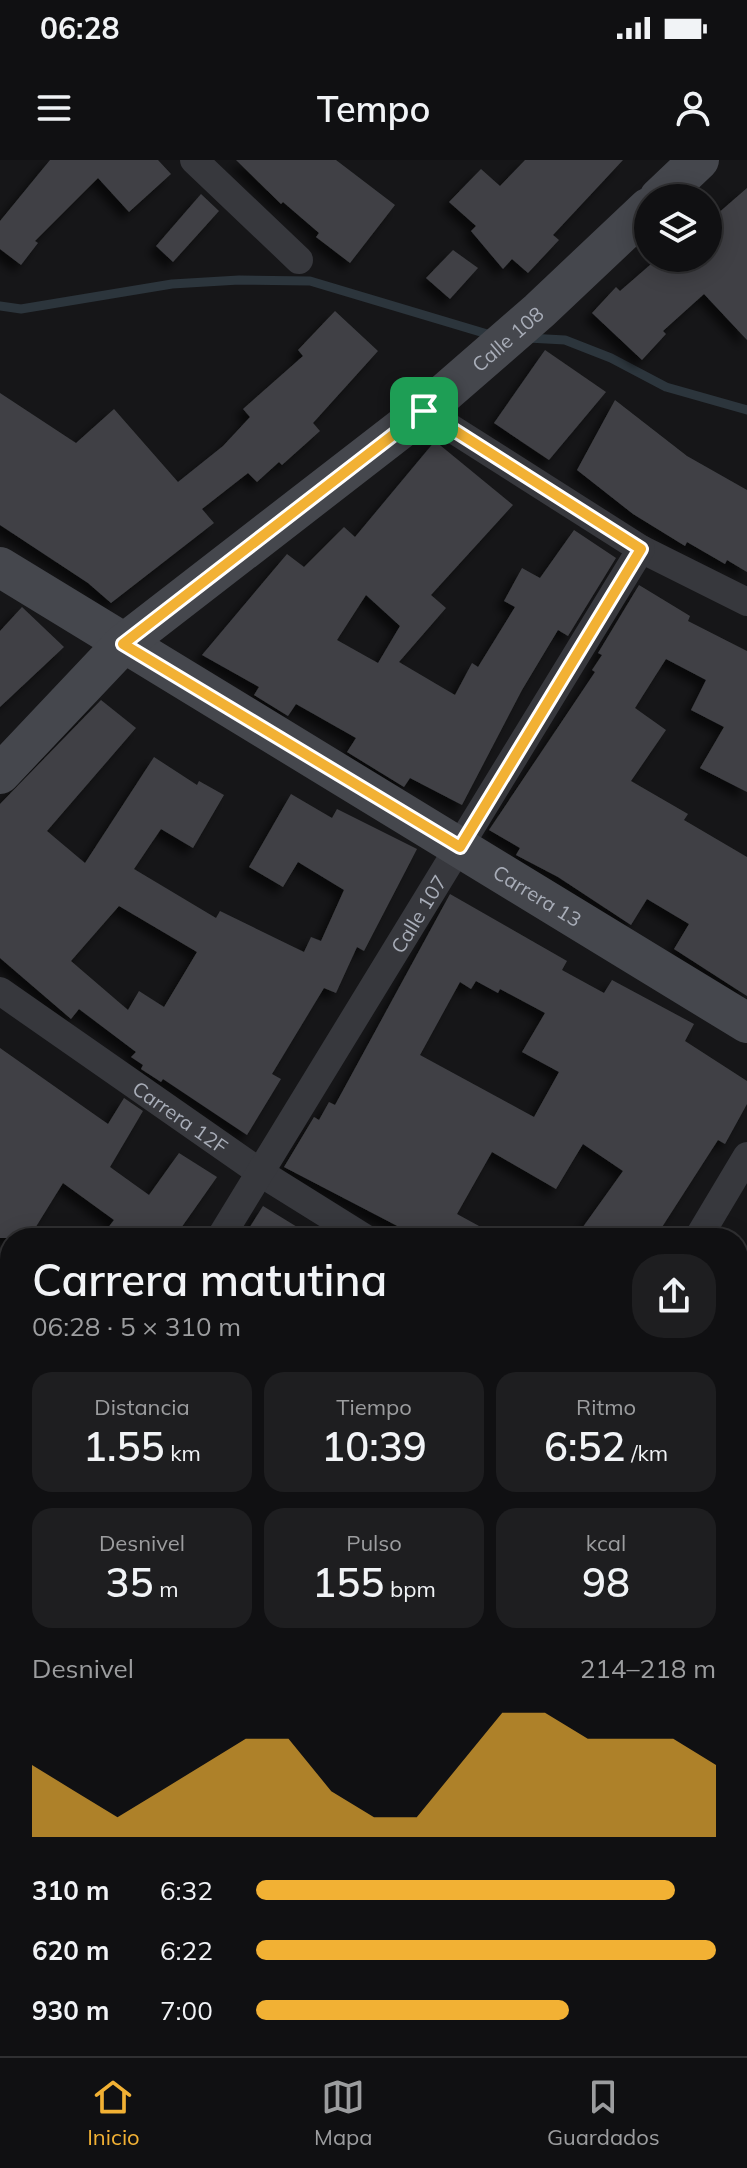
<!DOCTYPE html>
<html lang="es">
<head>
<meta charset="utf-8">
<style>
  :root { --surface:#101012; --page:#1e1e20; --text:#f1f3f6; --muted:#9c9d9f; --line:#303032; --accent:#f2b134 }
  body { margin:0; font-family:Mulish,sans-serif; background:var(--page); color:var(--text); height:100vh; display:flex; flex-direction:column; font-size:30px; white-space:nowrap }
  * { box-sizing:border-box; margin:0 }
  p { font-size:26px; color:var(--muted) }
  .icon { flex:none; width:44px; height:44px; fill:none; stroke:currentColor; stroke-width:2; stroke-linecap:round; stroke-linejoin:round }
  .map { position:relative; flex:1; overflow:hidden }
  .details { position:absolute; left:0px; top:1068px; width:748px; height:828px; display:flex; flex-direction:column; background:var(--surface); border-radius:32px 32px 0 0; box-shadow:0 4px 20px #0003,0 0 0 2px var(--line) }
  .details>* { flex:none }
  .buttons { position:absolute; left:634px; top:24px; display:grid; gap:16px }
  .buttons a { display:grid; place-items:center; width:88px; height:88px; border-radius:50%; background:var(--surface); box-shadow:0 4px 20px #0003,0 0 0 2px var(--line); font-size:40px }
  .pin { position:absolute; display:grid; place-items:center; width:68px; height:68px; color:#fff; margin:-34px; border-radius:16px; box-shadow:0 4px 12px #0006 }
  .round { display:grid; place-items:center; flex:none; width:84px; height:84px; border-radius:32px; background:var(--page) }
  .summary { display:flex; align-items:center; justify-content:space-between; height:136px; padding:0 32px }
  h1 { font-size:44px; font-weight:600; line-height:60px }
  .metrics { display:grid; grid-template-columns:repeat(3,1fr); gap:12px; height:136px; padding:8px 32px }
  .metrics div { display:grid; align-content:center; border-radius:20px; background:var(--page); text-align:center }
  .metrics b { font-size:40px; font-weight:600 }
  .metrics small { font-size:22px; font-weight:400 }
  .metrics p { font-size:22px }
  .chart { height:224px; padding:16px 32px }
  .chart p { display:flex; justify-content:space-between }
  .chart svg { width:100%; height:144px; margin-top:8px; fill:var(--accent); opacity:.7 }
  ul { padding:0 32px; list-style:none; font-size:26px }
  li { display:grid; grid-template-columns:128px 96px 1fr; align-items:center; height:60px }
  li i { height:20px; border-radius:10px; background:var(--accent) }
  .status { display:flex; justify-content:space-between; align-items:center; height:56px; padding:0 40px; background:var(--surface); direction:ltr }
  .status svg { height:22px; fill:currentColor }
  header { display:flex; justify-content:space-between; align-items:center; height:104px; padding:0 32px; background:var(--surface); font-size:36px; font-weight:600 }
  .tab-bar { display:flex; justify-content:space-around; align-items:center; height:112px; border-top:2px solid var(--line); background:var(--surface); font-size:22px; color:var(--muted) }
  .tab-bar a { display:grid; justify-items:center; gap:4px }
  .tab-bar .active { color:var(--accent) }
  .map>svg:first-child { display:block }
  .lines { fill:none; stroke-linecap:round; stroke-linejoin:round }
  .stream { stroke:#2c353c; stroke-width:9 }
  .building { fill:#404145; fill-rule:evenodd; filter:url(#shadow) }
  .street { stroke:#37383d; stroke-width:28 }
  .secondary { stroke:#45474d; stroke-width:40 }
  .route-casing { stroke:#fff; stroke-width:16 }
  .route { stroke:#f2b134; stroke-width:10 }
  .labels { text-anchor:middle; dominant-baseline:central; stroke-width:6; stroke-linejoin:round; paint-order:stroke }
  .street-label { font-size:20px; fill:#a8adb8; stroke:#111113 }
</style>
</head>
<body>
<div class="status"><b>06:28</b><svg viewBox="0 0 49 12"><path d="M0 12V9h3v3zM5 12V6h3v6zM10 12V3h3v9zM15 12V0h3v12zM26 1h20v11H26zM47 4h2v5h-2z"/></svg></div>
<header><svg class="icon" aria-label="menu" viewBox="0 0 24 24"><path d="M4 6h16M4 12h16M4 18h16"/></svg>Tempo<svg class="icon" aria-label="person" viewBox="0 0 24 24"><circle cx="12" cy="8" r="4"/><path d="M4 21q1-7 8-7t8 7"/></svg></header>
<div class="map">
<svg width="747" height="1896" viewBox="0 0 747 1896">
  <defs>
    <filter id="shadow"><feDropShadow dx="-7" dy="7" stdDeviation="4" flood-color="#0009"/></filter>
  </defs>
  <rect width="100%" height="100%" fill="#161618"/>
  <g class="lines">
    <g class="stream">
      <path d="M0,146L21,149L172,124L239,120L310,121L494,176"/>
      <path d="M528,178L565,180L611,198L666,227L747,250"/>
    </g>
  </g>
  <g class="building">
    <path d="M50,0H158L171,14L129,52L98,18L35,81L38,83L21,105L0,89V61Z"/>
    <path d="M236,0H336L395,45L350,103L316,77L319,73L283,42L281,44Z"/>
    <path d="M525,0H623L553,75L559,80L528,113L512,99L503,109L471,71L476,66L449,42L481,9L500,26Z"/>
    <path d="M747,28V180L704,134L663,171L666,174L642,200L592,153L616,127L620,131L658,98H708V62Z"/>
    <path d="M201,34L219,51L173,102L156,86Z"/>
    <path d="M453,90L478,108L450,139L426,118Z"/>
    <path d="M335,151L378,191L313,263L320,271L282,305L279,302L257,322L248,313L202,349L214,363L111,443L88,423L0,365V233L76,283L114,249L178,322L223,286L250,257L243,249L303,196L298,190Z"/>
    <path d="M545,190L606,232L549,300L494,263Z"/>
    <path d="M615,240L687,296L747,330V412L727,400L725,404L687,382L685,386L633,354L577,310Z"/>
    <path d="M435,281L513,345L431,435L446,448L399,502L455,535L472,503L478,507L515,447L504,441L522,408L540,418L574,370L616,398L568,476L558,470L522,530L462,645L410,618L404,627L347,592L356,578L296,544L288,556L254,535L259,527L202,495L287,394L304,407L344,367L355,377ZM366,435L400,466L378,503L337,480Z"/>
    <path d="M639,425L690,456L688,461L747,491V632L700,608L724,567L691,550L706,520L666,499L635,548L666,570L631,621L688,654L684,660L747,697V836L674,789L689,764L647,739L631,765L558,717L516,695L520,688L489,670L595,512L592,510L602,495L598,493Z"/>
    <path d="M22,447L64,487L0,547V471Z"/>
    <path d="M101,540L136,568L47,671L85,703L154,597L197,625L199,621L224,635L193,688L161,669L134,709L216,758L220,751L304,792L311,777L321,781L344,730L298,702L283,727L249,707L291,634L332,658L337,649L417,689L364,791L357,787L336,833L324,828L272,914L281,919L247,975L163,919L161,922L141,909L143,905L131,897L136,892L79,849L71,859L0,798V644ZM119,746L197,792L164,847L139,831L128,850L71,801Z"/>
    <path d="M450,734L567,801L562,810L604,833L612,820L694,864L685,881L747,921V944L725,984L718,980L655,1078H575L623,1011L583,984L556,1029L492,992L457,1054L501,1078H429L408,1066L405,1070L284,1007L314,957L319,960L329,942L335,945ZM476,821L498,833L500,829L545,853L522,892L559,912L534,957L420,895L460,822L471,829Z"/>
    <path d="M0,888L108,964L124,938L143,951L110,1007L149,1035L179,993L217,1017L174,1078H100L114,1060L63,1023L29,1078H0Z"/>
    <path d="M263,1046L315,1078H243Z"/>
  </g>
  <g class="lines">
    <g class="street">
      <path d="M194,0L299,100"/>
      <path d="M424,251L641,389L747,442"/>
      <path id="s1" d="M0,831L261,1013L365,1078"/>
      <path id="s2" d="M220,1078L641,389"/>
      <path d="M698,1078L747,996"/>
      <path d="M0,1205L10,1212"/>
      <path d="M738,1306L747,1312"/>
      <path d="M0,1435L10,1418"/>
      <path d="M0,1595L10,1601"/>
      <path d="M738,1739L747,1745"/>
      <path d="M738,1782L747,1772"/>
      <path d="M319,1886L328,1896"/>
      <path d="M166,1896L174,1886"/>
      <path d="M633,1896L643,1886"/>
    </g>
    <g class="secondary">
      <path d="M659,38L699,0"/>
      <path id="s3" d="M0,407L747,863"/>
      <path id="s4" d="M0,614L123,484L424,251L539,151L648,48"/>
    </g>
  </g>
  <g class="lines">
    <g class="route-casing">
      <path id="route" d="M424,251L641,389L460,687L123,484Z"/>
    </g>
    <use href="#route" class="route"/>
  </g>
  <g class="labels">
    <g class="street-label">
      <text stroke="none"><textPath href="#s4" startOffset="670">Calle 108</textPath></text>
      <text stroke="none"><textPath href="#s3" startOffset="630">Carrera 13</textPath></text>
      <text stroke="none"><textPath href="#s2" startOffset="380">Calle 107</textPath></text>
      <text stroke="none"><textPath href="#s1" startOffset="220">Carrera 12F</textPath></text>
    </g>
  </g>
</svg>
<div class="buttons">
<a><svg class="icon" aria-label="layers" viewBox="0 0 24 24"><path d="M12 4l9 5-9 5-9-5zM3 14l9 5 9-5"/></svg></a>
</div>
<div class="pin" style="left:424px;top:251px;background:#1e9e55"><svg class="icon" aria-label="arrive" viewBox="0 0 24 24"><path d="M6 21V4h12l-3 4 3 4H6"/></svg></div>
<section class="details">
<div class="summary"><div><h1>Carrera matutina</h1><p>06:28 · 5 × 310 m</p></div><a class="round"><svg class="icon" aria-label="share" viewBox="0 0 24 24"><path d="M12 15V3M7 8l5-5 5 5M5 13v7h14v-7"/></svg></a></div>
<div class="metrics">
<div><p>Distancia</p><b>1.55<small> km</small></b></div>
<div><p>Tiempo</p><b>10:39</b></div>
<div><p>Ritmo</p><b>6:52<small> /km</small></b></div>
</div>
<div class="metrics">
<div><p>Desnivel</p><b>35<small> m</small></b></div>
<div><p>Pulso</p><b>155<small> bpm</small></b></div>
<div><p>kcal</p><b>98</b></div>
</div>
<div class="chart"><p><span>Desnivel</span>214–218 m</p>
<svg viewBox="0 0 160 44" preserveAspectRatio="none"><path d="M0 44V22L10 30L20 38L30 30L40 22L50 14L60 14L70 30L80 38L90 38L100 22L110 6L120 6L130 14L140 14L150 14L160 22V44z"/></svg>
</div>
<ul>
<li><b>310 m</b>6:32<i style="width:91%"></i></li>
<li><b>620 m</b>6:22<i style="width:100%"></i></li>
<li><b>930 m</b>7:00<i style="width:68%"></i></li>
</ul>
</section>
</div>
<nav class="tab-bar">
<a class="active"><svg class="icon" aria-label="home" viewBox="0 0 24 24"><path d="M3 11l9-7 9 7M6 9v11h12V9"/></svg>Inicio</a>
<a><svg class="icon" aria-label="map" viewBox="0 0 24 24"><path d="M3 6l6-2 6 2 6-2v14l-6 2-6-2-6 2zM9 4v14M15 6v14"/></svg>Mapa</a>
<a><svg class="icon" aria-label="saved" viewBox="0 0 24 24"><path d="M7 4h10v16l-5-4-5 4z"/></svg>Guardados</a>
</nav>
</body>
</html>
